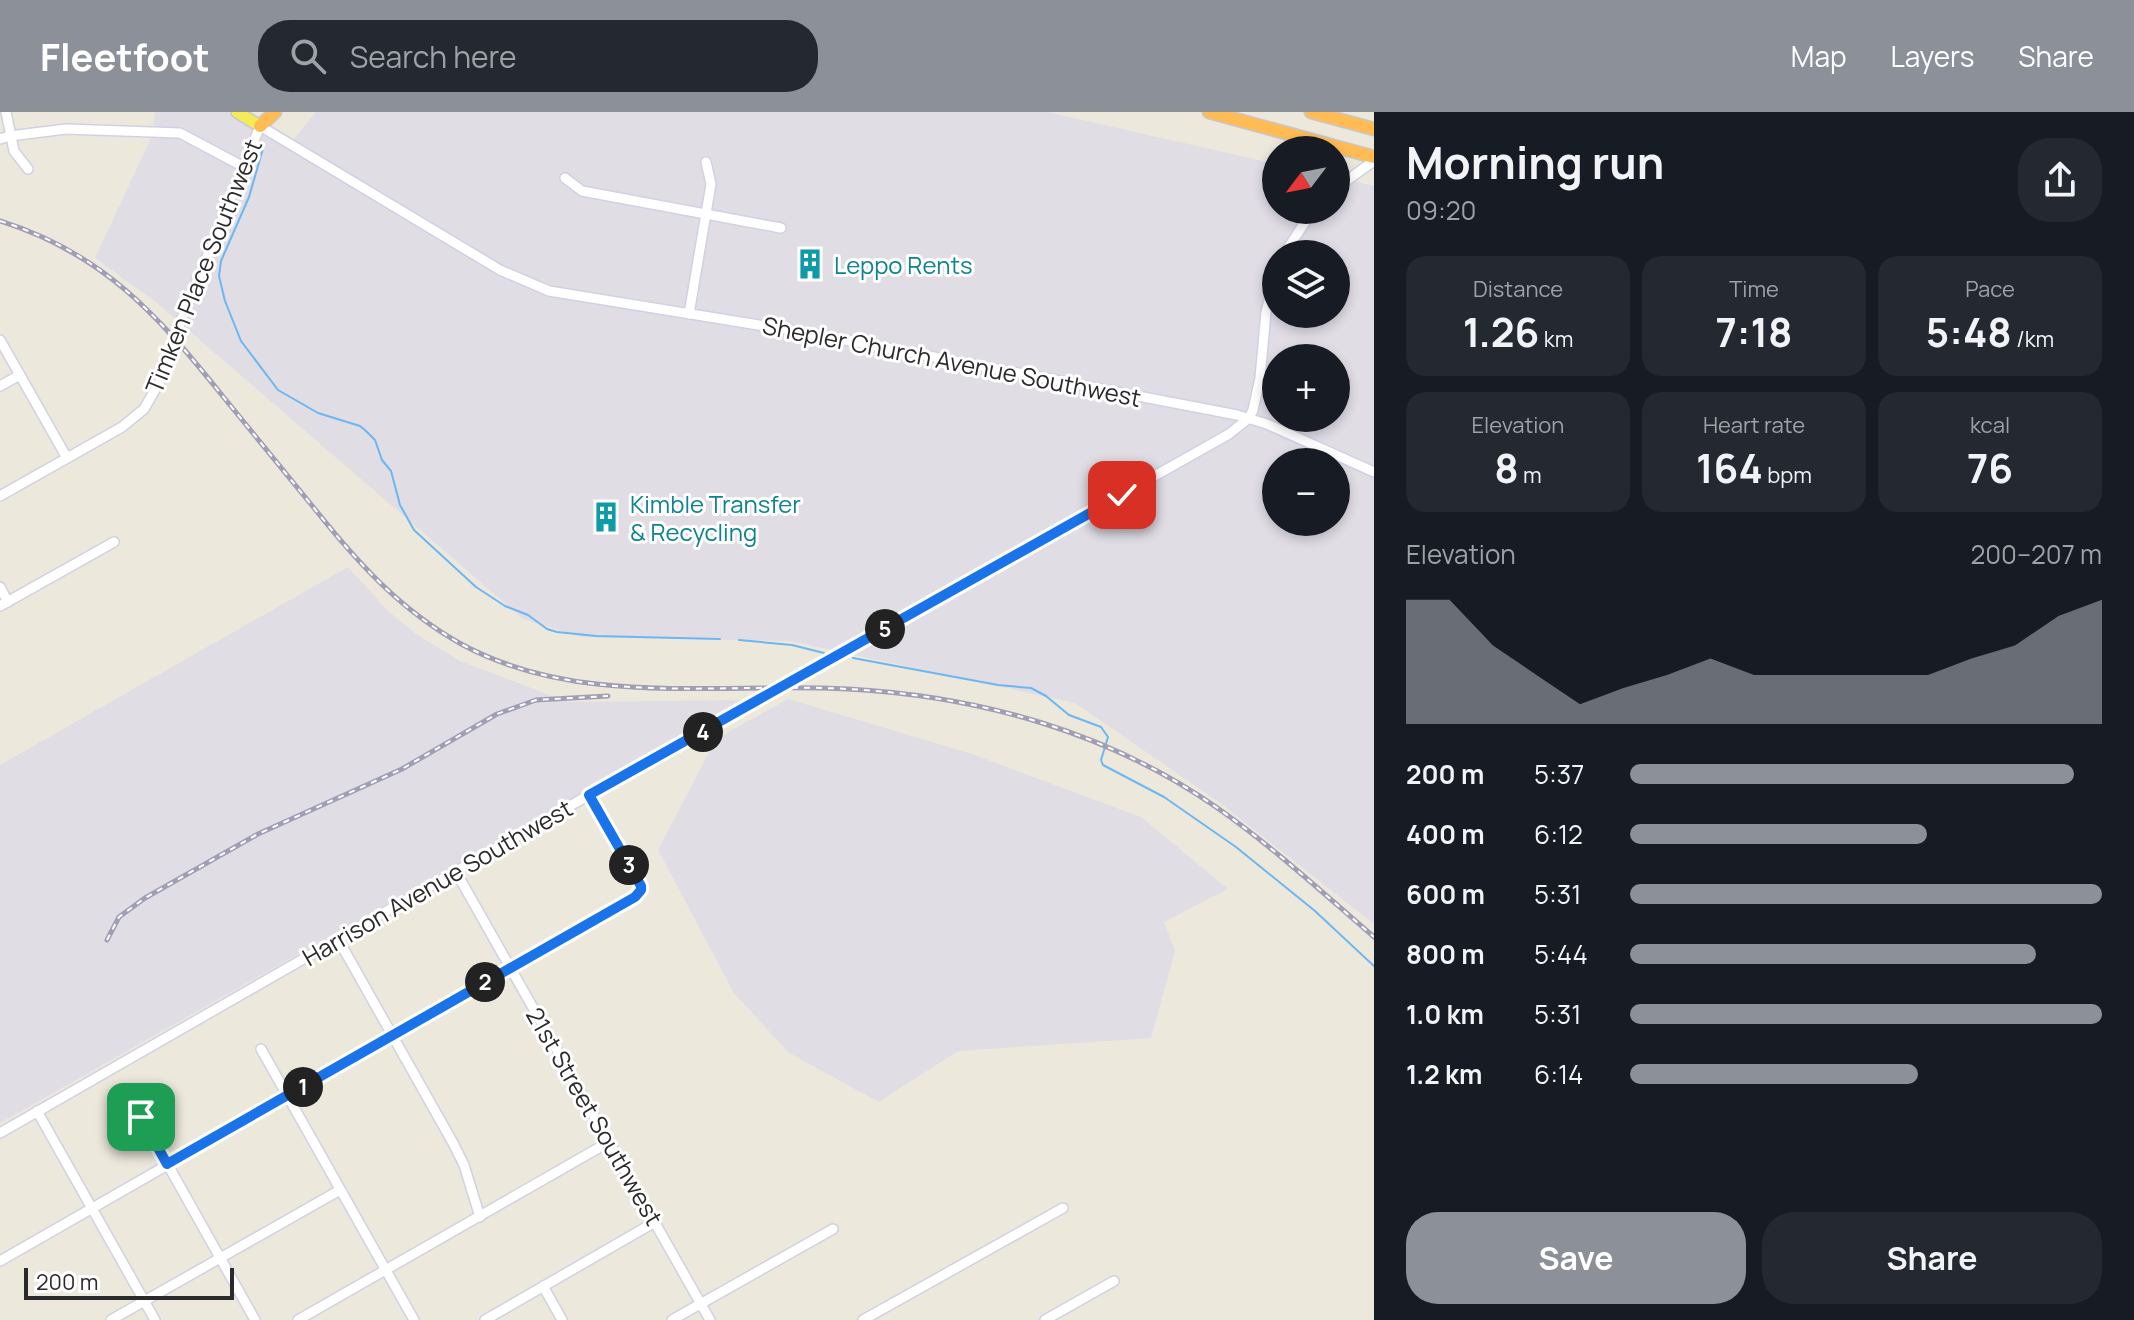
<!DOCTYPE html>
<html lang="en">
<head>
<meta charset="utf-8">
<style>
  :root { --surface:#171b24; --page:#242831; --text:#f1f3f6; --muted:#9ea1a6; --accent:#8c9099 }
  body { margin:0; font-family:Manrope,sans-serif; background:var(--page); color:var(--text); height:100vh; display:flex; flex-direction:column; font-size:30px; white-space:nowrap }
  * { box-sizing:border-box; margin:0 }
  p { font-size:26px; color:var(--muted) }
  .icon { flex:none; width:44px; height:44px; fill:none; stroke:currentColor; stroke-width:2; stroke-linecap:round; stroke-linejoin:round }
  .map { position:relative; flex:1; overflow:hidden }
  .side { display:flex; flex-direction:column; background:var(--surface); width:760px }
  .side>* { flex:none }
  .needle { width:52px; rotate:238deg }
  .controls { position:absolute; left:1262px; top:24px; display:grid; gap:16px }
  .controls a { display:grid; place-items:center; width:88px; height:88px; border-radius:50%; background:var(--surface); box-shadow:0 4px 12px #0003; font-size:40px }
  .scale { position:absolute; left:24px; bottom:20px; width:210px; box-sizing:border-box; padding-left:8px; border:4px solid #2a2a2a; border-top:0; font-size:22px; line-height:28px; white-space:nowrap; color:#2a2a2a; -webkit-text-stroke:6px #fff; paint-order:stroke }
  .pin { position:absolute; display:grid; place-items:center; width:68px; height:68px; color:#fff; margin:-34px; border-radius:16px; box-shadow:0 4px 12px #0006 }
  .km { position:absolute; width:40px; height:40px; margin:-20px; border-radius:50%; background:#222; color:#fff; font-size:22px; line-height:40px; text-align:center }
  .round { display:grid; place-items:center; flex:none; width:84px; height:84px; border-radius:32px; background:var(--page) }
  .summary { display:flex; align-items:center; justify-content:space-between; height:136px; padding:0 32px }
  h1 { font-size:44px; font-weight:700; line-height:60px }
  .metrics { display:grid; grid-template-columns:repeat(3,1fr); gap:12px; height:136px; padding:8px 32px }
  .metrics div { display:grid; align-content:center; border-radius:20px; background:var(--page); text-align:center }
  .metrics b { font-size:40px; font-weight:700 }
  .metrics small { font-size:22px; font-weight:400 }
  .metrics p { font-size:22px }
  .chart { height:224px; padding:16px 32px }
  .chart p { display:flex; justify-content:space-between }
  .chart svg { width:100%; height:144px; margin-top:8px; fill:var(--accent); opacity:.7 }
  .primary-button { display:flex; gap:16px; margin-top:auto; padding:16px 32px }
  .primary-button a { flex:1; height:92px; border-radius:32px; background:var(--accent); color:#fff; font-size:32px; font-weight:700; line-height:92px; text-align:center }
  .primary-button a+a { background:var(--page); color:var(--text) }
  ul { padding:0 32px; list-style:none; font-size:26px }
  li { display:grid; grid-template-columns:128px 96px 1fr; align-items:center; height:60px }
  li i { height:20px; border-radius:10px; background:var(--accent) }
  header { display:flex; align-items:center; gap:48px; box-sizing:border-box; height:112px; padding:0 40px; background:var(--accent); color:#fff }
  header strong { font-size:38px }
  nav { display:flex; gap:44px; margin-inline-start:auto; font-size:28px }
  .search { width:560px; height:72px; background:var(--page); display:flex; align-items:center; gap:20px; box-sizing:border-box; padding:0 28px; border-radius:32px; color:var(--muted); font-size:30px }
  main { display:flex; flex:1; min-height:0 }
  .map>svg:first-child { display:block }
  .industrial { fill:#e0dde5; fill-rule:evenodd }
  .lines { fill:none; stroke-linecap:round; stroke-linejoin:round }
  .stream { stroke:#6cb7f2; stroke-width:2 }
  .minor-casing { stroke:#d1d1e4; stroke-width:12 }
  .major-casing { stroke:#c8c8c8; stroke-width:14 }
  .highway-casing { stroke:#c8c8c8; stroke-width:15 }
  .minor { stroke:#fff; stroke-width:9 }
  .major { stroke:#f5eb59; stroke-width:11 }
  .highway { stroke:#ffbc55; stroke-width:12 }
  .rail-casing { stroke:#9f9eb5; stroke-width:5 }
  .rail { stroke:#fff; stroke-width:2; stroke-dasharray:6; stroke-linecap:butt }
  .route-casing { stroke:#fff; stroke-width:16 }
  .route { stroke:#1a73e8; stroke-width:10 }
  .labels { text-anchor:middle; dominant-baseline:central; stroke-width:6; stroke-linejoin:round; paint-order:stroke }
  .culture-label { font-size:24px; fill:#0d838f; stroke:#fff; text-anchor:start }
  .street-label { font-size:24px; fill:#2a2a2a; stroke:#fff }
</style>
</head>
<body>
<header>
<strong>Fleetfoot</strong>
<div class="search"><svg class="icon" aria-label="search" viewBox="0 0 24 24"><circle cx="10" cy="10" r="6"/><path d="M15 15l6 6"/></svg>Search here</div>
<nav><a>Map</a><a>Layers</a><a>Share</a></nav>
</header>
<main>
<div class="map">
<svg width="1374" height="1208" viewBox="0 0 1374 1208">
  <rect width="100%" height="100%" fill="#ede8dc"/>
  <g class="industrial">
    <path d="M155,0H247L293,28L316,0H1047L1276,52V98H1336V65L1374,74V812L1220,691L1075,591L790,529L581,525L523,507L156,190L95,146L151,26ZM1276,142H1336V202H1276ZM1276,246H1336V306H1276ZM1276,350H1336V410H1276Z"/>
    <path d="M348,455L388,499L416,522L460,549L568,590L746,588L0,1011V653Z"/>
    <path d="M788,587L972,642L1141,705L1228,777L1164,810L1175,839L1151,926L958,939L879,990L789,941L734,881L658,738L716,627Z"/>
  </g>
  <g class="lines">
    <g class="stream">
      <path d="M264,33L249,85L221,149L219,164L225,189L241,229L278,278L318,301L360,314L366,319L375,328L382,348L391,359L400,393L414,418L476,475L505,494L528,503L547,517L557,520L596,524L720,527"/>
      <path d="M739,528L792,533L824,541"/>
      <path d="M853,546L998,573L1031,576L1046,584L1069,603L1101,615L1108,625L1101,648L1103,653L1164,685L1236,735L1315,799L1374,854"/>
    </g>
    <g class="minor-casing">
      <g id="minor">
        <path d="M6,0L14,39L28,57"/>
        <path d="M0,27L10,24L66,17L180,21L242,54"/>
        <path d="M565,66L582,79L781,116"/>
        <path d="M1336,76L1374,49"/>
        <path d="M1284,142L1313,98"/>
        <path d="M689,202L711,72L706,50"/>
        <path d="M0,228L67,346"/>
        <path d="M0,274L20,263"/>
        <path d="M0,384L122,315L144,297L163,264L180,211L260,14L500,158L549,179L814,222L1237,303L1267,312L1374,360"/>
        <path d="M0,475L8,490"/>
        <path d="M0,494L114,430"/>
        <path d="M456,760L710,1208"/>
        <path d="M338,827L453,1031L464,1053L480,1105"/>
        <path d="M261,937L414,1208"/>
        <path d="M37,999L155,1208"/>
        <path d="M141,1005L255,1208"/>
        <path d="M0,1021L589,683L1229,322L1249,306L1253,298L1260,266L1266,200L1276,161"/>
        <path d="M0,1149L635,785L641,778V774L589,683"/>
        <path d="M543,1174L562,1208"/>
        <path d="M111,1208L340,1078"/>
        <path d="M298,1208L609,1030"/>
        <path d="M485,1208L655,1110"/>
        <path d="M672,1208L833,1117"/>
        <path d="M863,1208L1063,1096"/>
        <path d="M1045,1208L1114,1169"/>
      </g>
    </g>
    <g class="major-casing">
      <path id="major" d="M237,0L260,14"/>
    </g>
    <g class="highway-casing">
      <g id="highway">
        <path d="M1209,0L1374,45"/>
        <path d="M1311,0L1374,17"/>
        <path d="M260,14L275,0"/>
      </g>
    </g>
    <use href="#minor" class="minor"/>
    <use href="#major" class="major"/>
    <use href="#highway" class="highway"/>
    <g class="rail-casing">
      <g id="rail">
        <path d="M0,109C102,141 156,201 221,282C252,320 283,358 314,396C357,450 401,499 463,533C581,596 719,570 848,577C979,584 1108,620 1216,695C1272,734 1323,781 1374,825"/>
        <path d="M107,828L119,805L145,786L258,722L402,657L497,602L536,588L608,584"/>
      </g>
    </g>
    <use href="#rail" class="rail"/>
  </g>
  <g class="lines">
    <g class="route-casing">
      <path id="route" d="M141,1005L167,1052L635,785L641,778V774L589,683L1122,383"/>
    </g>
    <use href="#route" class="route"/>
  </g>
  <defs>
    <g id="building-bare" transform="scale(2.4)"><path d="M-4-6H4V6H1V3H-1V6H-4ZM-2.5-4.3h1.7v1.8h-1.7ZM.8-4.3h1.7v1.8H.8ZM-2.5-1h1.7V.8h-1.7ZM.8-1h1.7V.8H.8Z" fill="#0f9aa8" stroke="#fff" stroke-width="2.5" paint-order="stroke"/></g>
  </defs>
  <g fill-rule="evenodd">
    <use href="#building-bare" x="810" y="152"/>
    <use href="#building-bare" x="606" y="405"/>
  </g>
  <g class="labels">
    <g class="culture-label">
      <text x="834" y="152">Leppo Rents</text>
      <text x="630" y="391">Kimble Transfer<tspan x="630" dy="28">&amp; Recycling</tspan></text>
    </g>
    <g class="street-label">
      <text transform="translate(203 154) rotate(-68)">Timken Place Southwest</text>
      <text transform="translate(952 249) rotate(11)">Shepler Church Avenue Southwest</text>
      <text transform="translate(437 770) rotate(-30)">Harrison Avenue Southwest</text>
      <text transform="translate(595 1004) rotate(60)">21st Street Southwest</text>
    </g>
  </g>
</svg>
<div class="controls">
<a><svg class="needle" viewBox="-14 -14 28 28"><path d="M0-13l5 13h-10z" fill="#e53935"/><path d="M0 13l5-13h-10z" fill="#9ea1a6"/></svg></a>
<a><svg class="icon" aria-label="layers" viewBox="0 0 24 24"><path d="M12 4l9 5-9 5-9-5zM3 14l9 5 9-5"/></svg></a>
<a>+</a>
<a>−</a>
</div>
<div class="scale">200 m</div>
<div class="pin" style="left:141px;top:1005px;background:#1e9e55"><svg class="icon" aria-label="arrive" viewBox="0 0 24 24"><path d="M6 21V4h12l-3 4 3 4H6"/></svg></div>
<div class="pin" style="left:1122px;top:383px;background:#d93025"><svg class="icon" aria-label="check" viewBox="0 0 24 24"><path d="M5 12l5 5 9-10"/></svg></div>
<b class="km" style="left:303px;top:975px">1</b>
<b class="km" style="left:485px;top:870px">2</b>
<b class="km" style="left:629px;top:753px">3</b>
<b class="km" style="left:703px;top:620px">4</b>
<b class="km" style="left:885px;top:517px">5</b>
</div>
<section class="side">
<div class="summary"><div><h1>Morning run</h1><p>09:20</p></div><a class="round"><svg class="icon" aria-label="share" viewBox="0 0 24 24"><path d="M12 15V3M7 8l5-5 5 5M5 13v7h14v-7"/></svg></a></div>
<div class="metrics">
<div><p>Distance</p><b>1.26<small> km</small></b></div>
<div><p>Time</p><b>7:18</b></div>
<div><p>Pace</p><b>5:48<small> /km</small></b></div>
</div>
<div class="metrics">
<div><p>Elevation</p><b>8<small> m</small></b></div>
<div><p>Heart rate</p><b>164<small> bpm</small></b></div>
<div><p>kcal</p><b>76</b></div>
</div>
<div class="chart"><p><span>Elevation</span>200–207 m</p>
<svg viewBox="0 0 160 44" preserveAspectRatio="none"><path d="M0 44V6L10 6L20 20L30 29L40 38L50 33L60 29L70 24L80 29L90 29L100 29L110 29L120 29L130 24L140 20L150 11L160 6V44z"/></svg>
</div>
<ul>
<li><b>200 m</b>5:37<i style="width:94%"></i></li>
<li><b>400 m</b>6:12<i style="width:63%"></i></li>
<li><b>600 m</b>5:31<i style="width:100%"></i></li>
<li><b>800 m</b>5:44<i style="width:86%"></i></li>
<li><b>1.0 km</b>5:31<i style="width:100%"></i></li>
<li><b>1.2 km</b>6:14<i style="width:61%"></i></li>
</ul>
<div class="primary-button"><a>Save</a><a>Share</a></div>
</section>
</main>
</body>
</html>
